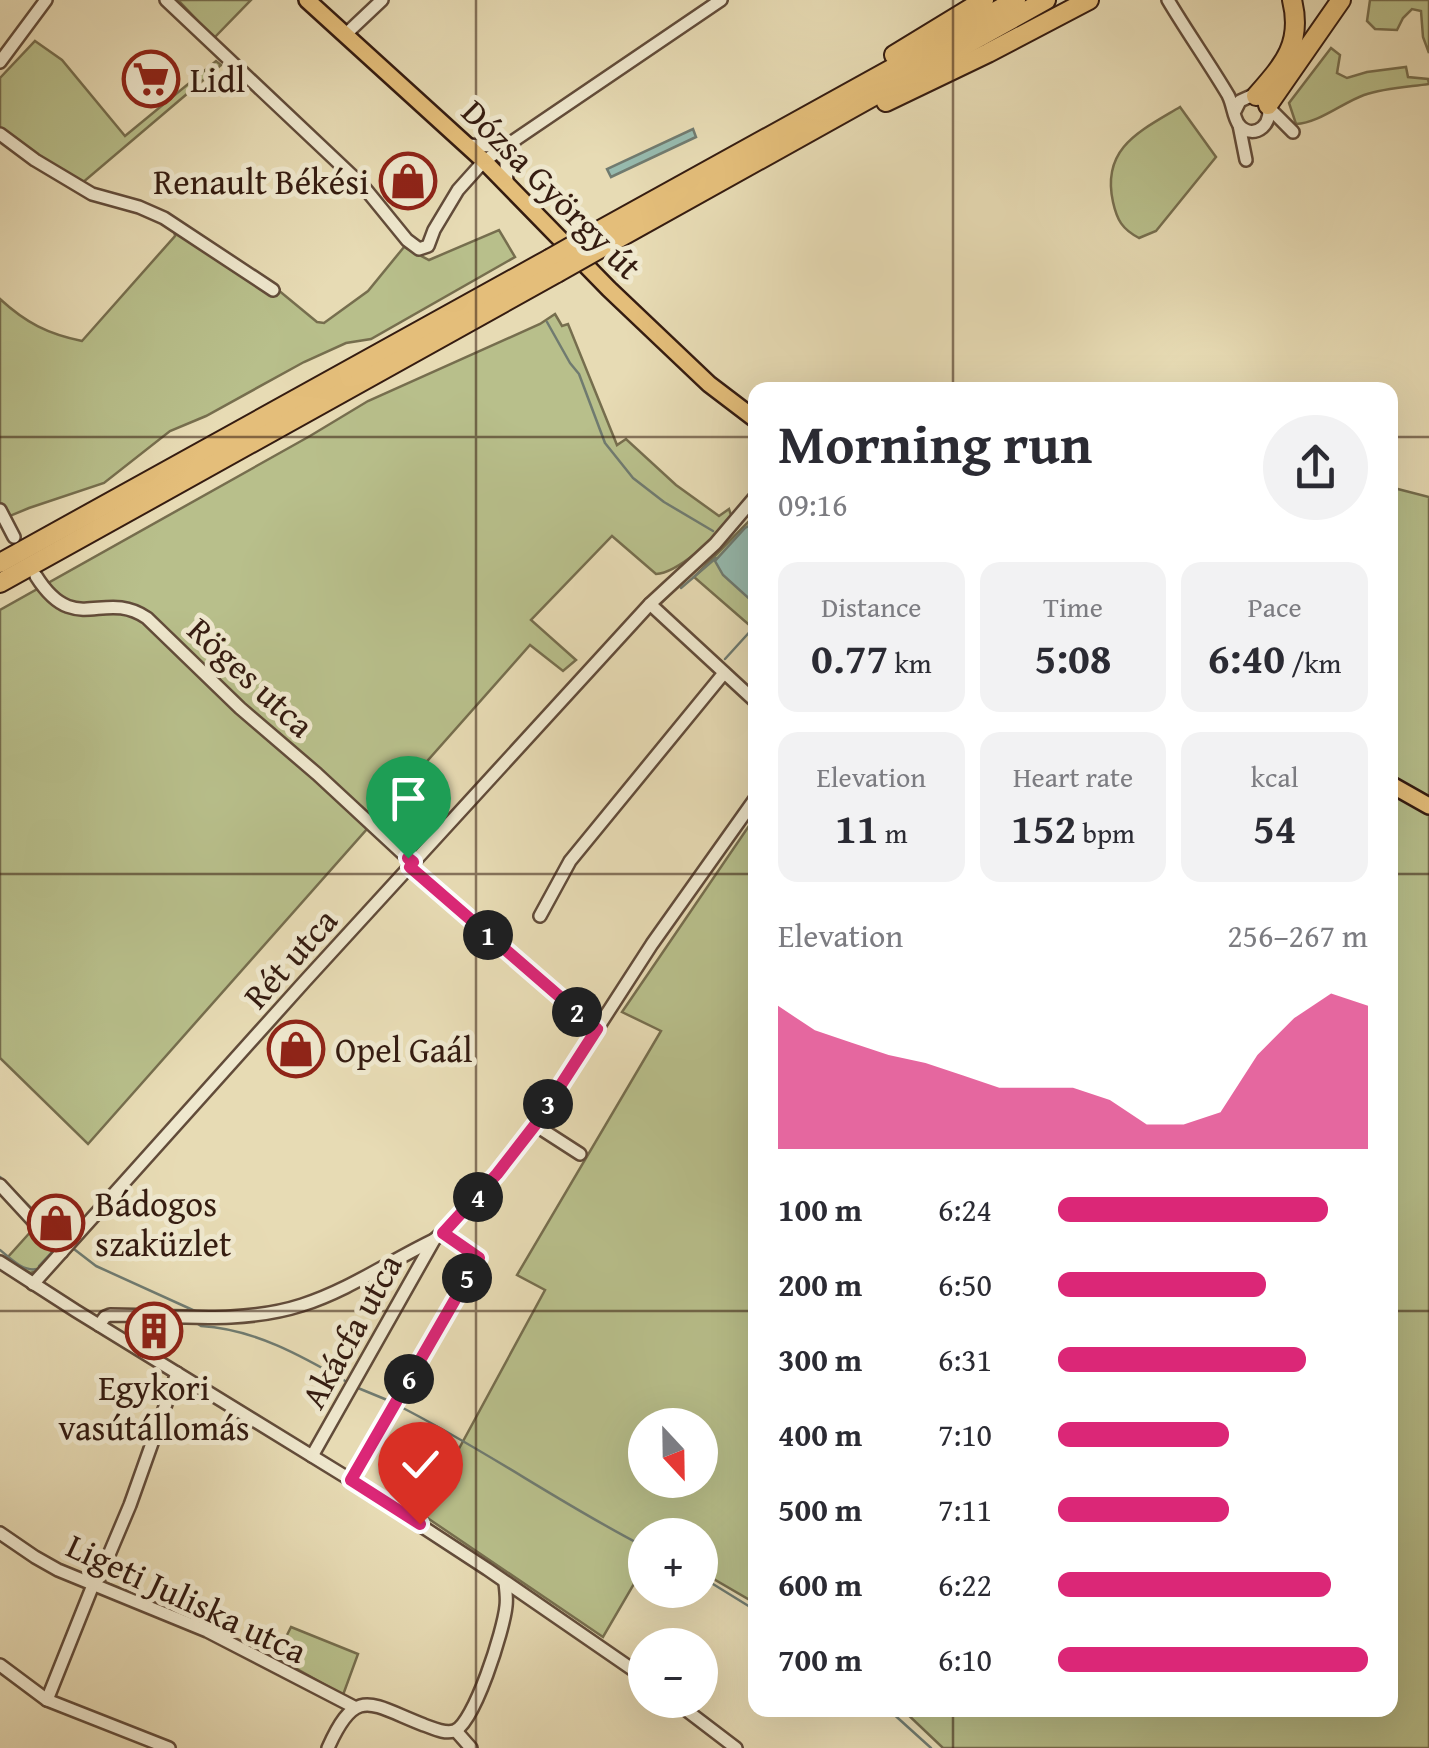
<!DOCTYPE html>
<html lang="en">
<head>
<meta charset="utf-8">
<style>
  :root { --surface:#fff; --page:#f2f2f3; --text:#2b2b33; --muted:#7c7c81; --accent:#db2777 }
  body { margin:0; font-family:"Gentium Book Plus",serif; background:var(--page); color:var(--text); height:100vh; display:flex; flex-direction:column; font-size:38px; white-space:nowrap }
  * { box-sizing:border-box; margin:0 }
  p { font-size:32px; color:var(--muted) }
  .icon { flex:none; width:55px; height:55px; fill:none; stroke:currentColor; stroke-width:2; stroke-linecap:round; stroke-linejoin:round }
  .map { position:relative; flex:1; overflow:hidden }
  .drawer { position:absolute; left:748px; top:382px; width:650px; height:1335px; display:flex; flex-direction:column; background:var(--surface); border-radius:20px; box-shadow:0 10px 40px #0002 }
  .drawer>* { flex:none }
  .needle { width:65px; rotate:158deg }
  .controls { position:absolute; left:628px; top:1408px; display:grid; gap:20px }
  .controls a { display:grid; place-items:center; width:90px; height:90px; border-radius:50%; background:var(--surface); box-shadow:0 10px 40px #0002; font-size:50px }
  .pin { position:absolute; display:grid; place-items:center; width:85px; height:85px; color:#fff; margin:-102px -42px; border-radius:50% 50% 50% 0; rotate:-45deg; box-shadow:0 0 10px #0007 }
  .pin .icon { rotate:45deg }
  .km { position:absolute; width:50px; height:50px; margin:-25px; border-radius:50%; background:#222; color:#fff; font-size:28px; line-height:50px; text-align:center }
  .round { display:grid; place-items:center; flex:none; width:105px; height:105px; border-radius:52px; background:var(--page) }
  .head { display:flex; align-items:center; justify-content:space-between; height:170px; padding:0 30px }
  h1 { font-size:55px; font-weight:600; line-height:75px }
  .figures { display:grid; grid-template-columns:repeat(3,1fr); gap:15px; height:170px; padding:10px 30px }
  .figures div { display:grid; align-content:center; border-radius:20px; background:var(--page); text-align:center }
  .figures b { font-size:42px; font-weight:600 }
  .figures small { font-size:28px; font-weight:400 }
  .figures p { font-size:28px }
  .chart { height:280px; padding:20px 30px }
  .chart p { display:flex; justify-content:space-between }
  .chart svg { width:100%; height:180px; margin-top:10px; fill:var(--accent); opacity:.7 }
  ul { padding:0 30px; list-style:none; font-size:32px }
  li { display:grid; grid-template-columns:160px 120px 1fr; align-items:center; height:75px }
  li i { height:25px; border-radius:12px; background:var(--accent) }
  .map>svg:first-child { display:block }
  .green { fill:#b8bf8b; stroke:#766e4e; stroke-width:2.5; fill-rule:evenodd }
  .water { fill:#97bbaf; stroke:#707b70; stroke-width:2.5 }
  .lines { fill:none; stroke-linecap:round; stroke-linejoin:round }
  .stream { stroke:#707b70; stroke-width:2.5 }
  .minor-casing { stroke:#624c3a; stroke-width:16 }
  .major-casing { stroke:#351c11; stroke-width:20 }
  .highway-casing { stroke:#351c11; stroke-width:22 }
  .minor { stroke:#efe8ce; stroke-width:11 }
  .major { stroke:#e4be7a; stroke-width:15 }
  .highway { stroke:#e4be7a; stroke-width:18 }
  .highway-bridge-casing { stroke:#351c11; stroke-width:22; stroke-linecap:butt }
  .highway-bridge { stroke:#e4be7a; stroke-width:18 }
  .route-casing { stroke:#fff; stroke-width:20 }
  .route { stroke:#db2777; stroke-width:12 }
  .grid { fill:none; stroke:#351c11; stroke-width:2.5; stroke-opacity:0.55 }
  .labels { text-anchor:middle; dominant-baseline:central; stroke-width:10; stroke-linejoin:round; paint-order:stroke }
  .poi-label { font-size:35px; fill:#351c11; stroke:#efe8ce; text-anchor:start }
  .street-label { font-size:35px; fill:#351c11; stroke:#efe8ce }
</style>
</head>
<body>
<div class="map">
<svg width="1429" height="1748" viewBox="0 0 1429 1748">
  <rect width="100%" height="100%" fill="#e7dbb4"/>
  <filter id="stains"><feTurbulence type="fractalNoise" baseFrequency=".002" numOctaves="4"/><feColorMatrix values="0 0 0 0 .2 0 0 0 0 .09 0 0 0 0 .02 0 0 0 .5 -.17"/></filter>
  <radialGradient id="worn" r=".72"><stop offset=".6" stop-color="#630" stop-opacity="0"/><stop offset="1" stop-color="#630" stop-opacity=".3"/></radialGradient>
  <g class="green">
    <path d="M178,0H251L214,38Z"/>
    <path d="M1370,0H1429V53L1423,37L1421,11L1412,9L1403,18L1397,30L1375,29L1367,21Z"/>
    <path d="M35,41L62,60L125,136L216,61L221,65L81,184L0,130V78Z"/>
    <path d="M1331,48L1340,55L1337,73L1347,78L1367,72L1406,67L1408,77L1428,79L1429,84C1407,87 1384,88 1364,95C1342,103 1319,123 1296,124L1289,103Z"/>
    <path d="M1180,107L1216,157L1156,231L1139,238C1122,229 1117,220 1113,202C1101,148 1140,131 1180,107Z"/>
    <path d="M174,230L277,289L317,322L324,323L368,291L404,247L429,260L499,230L515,257L371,339L346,343L304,362L206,416L170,431L104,483L29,508L0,520V299C26,323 48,334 82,341L175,236Z"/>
    <path d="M555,314L562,326L568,324L617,445L626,439L676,485L719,516L729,509L732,518C716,537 678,573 656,574L612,536L531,620L576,660L563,671L530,645L88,1144L0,1058V610L310,436L368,401L540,324Z"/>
    <path d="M1390,487L1429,497V1748H943L903,1710H1390Z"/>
    <path d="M755,515V630L694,577Z"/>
    <path d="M755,817V1603L700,1571V1535H645V1565L603,1637L423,1515L545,1290L517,1275L661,1031L622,1012ZM645,1425H700V1480H645Z"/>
    <path d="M34,1228L56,1251L38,1271L30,1273L7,1258Z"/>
    <path d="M291,1627L358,1654L343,1695L276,1657Z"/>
  </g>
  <g class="water">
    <path d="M693,129L696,137L611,177L607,169Z"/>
    <path d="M751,525L755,528V604L723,575L715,561L745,528Z"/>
  </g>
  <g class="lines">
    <g class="stream">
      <path d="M547,322L570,363L579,374L605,443L633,478L664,502L713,531"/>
      <path d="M681,588L716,558"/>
      <path d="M660,604L672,592"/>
      <path d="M725,659L755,626"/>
      <path d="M0,1177L64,1241"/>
      <path d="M70,1246L96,1266L195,1311"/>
      <path d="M0,1250C10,1258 23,1272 37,1269"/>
      <path d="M39,1266L53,1251"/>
      <path d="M198,1324L201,1326C254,1329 302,1356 347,1382"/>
      <path d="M358,1388L392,1402"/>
      <path d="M399,1406C484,1449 561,1504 645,1547"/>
      <path d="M700,1576L755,1610"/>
      <path d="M889,1710L931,1748"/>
    </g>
    <g class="minor-casing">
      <g id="minor">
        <path d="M166,0L363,186L407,240L419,249L428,246L434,230L458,190L484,161L721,0"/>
        <path d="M1168,0C1187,32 1209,63 1228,95C1233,104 1233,117 1239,125C1254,142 1278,122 1265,101L1251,96L1240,101L1235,111"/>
        <path d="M346,34L382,0"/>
        <path d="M0,62L46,0"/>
        <path d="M1269,108L1293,132"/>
        <path d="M1239,125L1246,160"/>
        <path d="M0,134L35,160L92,194L139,207L164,218L273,290"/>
        <path d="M467,145L490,146L505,144"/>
        <path d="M507,183L506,163L514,142"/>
        <path d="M0,510L14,537"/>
        <path d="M36,576C75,638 103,588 147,618L240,708L317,774L413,863"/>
        <path d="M650,604L755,701"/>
        <path d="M409,867L597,1029"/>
        <path d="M540,916L570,861L724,673"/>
        <path d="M535,1125L580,1154"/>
        <path d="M0,1185L62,1252"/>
        <path d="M0,1262L76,1311L351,1480L487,1569L645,1678"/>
        <path d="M33,1284L305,981L650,604L715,544L755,497"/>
        <path d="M99,1325L105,1317L110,1315C174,1315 240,1325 302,1305C349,1290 390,1261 434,1240"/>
        <path d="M312,1456L434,1240L468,1208L535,1125L652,944L755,799"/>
        <path d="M351,1480L479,1257L443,1233"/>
        <path d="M0,1533L35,1557L58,1570L207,1631L354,1707"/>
        <path d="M0,1665L47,1700L169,1748"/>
        <path d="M47,1700L93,1585L100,1576L130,1505L177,1373"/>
        <path d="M673,1700L736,1748"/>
        <path d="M456,1731L471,1748"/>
        <path d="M328,1748C356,1685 370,1704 424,1725C433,1728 444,1734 454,1731C474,1725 504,1629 506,1606C507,1599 506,1591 505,1583"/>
      </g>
    </g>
    <g class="major-casing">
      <g id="major">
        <path d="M307,0L484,161L609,289L709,384L755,419"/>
        <path d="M1390,784L1429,806"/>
      </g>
    </g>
    <g class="highway-casing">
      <g id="highway">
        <path d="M894,55L984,0"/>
        <path d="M1256,96C1283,65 1303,44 1292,0"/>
        <path d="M886,102L988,53L1089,0"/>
        <path d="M1268,105L1341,0"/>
        <path d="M593,234L1016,0"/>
        <path d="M603,247L1046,0"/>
        <path d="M0,563L549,259"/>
        <path d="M0,583L557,273"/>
      </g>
    </g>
    <use href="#minor" class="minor"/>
    <use href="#major" class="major"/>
    <use href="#highway" class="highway"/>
    <g class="highway-bridge-casing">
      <g id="highway-bridge">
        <path d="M549,259L593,234"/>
        <path d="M557,273L603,247"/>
      </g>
    </g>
    <use href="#highway-bridge" class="highway-bridge"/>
  </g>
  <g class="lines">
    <g class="route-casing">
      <path id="route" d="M408,858L413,862L410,867L597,1029L535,1125L497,1174L443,1233L479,1258L351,1480L420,1524"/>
    </g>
    <use href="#route" class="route"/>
  </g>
  <path class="grid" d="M476,0V1748M953,0V390M0,437H755M1390,437H1429M0,874H755M1390,874H1429M0,1311H755M1390,1311H1429M953,1710V1748"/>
  <defs>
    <g id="supermarket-ring" transform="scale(2.875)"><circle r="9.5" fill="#efe8ce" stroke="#8f2418" stroke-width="1.5"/><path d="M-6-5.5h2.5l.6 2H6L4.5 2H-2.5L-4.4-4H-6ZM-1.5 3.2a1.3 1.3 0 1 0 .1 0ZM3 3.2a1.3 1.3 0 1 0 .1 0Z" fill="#8f2418"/></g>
    <g id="shop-ring" transform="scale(2.875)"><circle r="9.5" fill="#efe8ce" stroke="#8f2418" stroke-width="1.5"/><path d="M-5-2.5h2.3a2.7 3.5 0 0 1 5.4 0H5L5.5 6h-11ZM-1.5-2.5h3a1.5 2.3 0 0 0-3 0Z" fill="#8f2418"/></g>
    <g id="building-ring" transform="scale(2.875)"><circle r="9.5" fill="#efe8ce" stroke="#8f2418" stroke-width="1.5"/><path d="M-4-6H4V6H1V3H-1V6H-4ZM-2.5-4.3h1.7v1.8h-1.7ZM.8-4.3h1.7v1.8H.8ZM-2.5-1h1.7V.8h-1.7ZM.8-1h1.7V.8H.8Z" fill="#8f2418"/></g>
  </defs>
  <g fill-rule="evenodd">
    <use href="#supermarket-ring" x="151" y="79"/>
    <use href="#shop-ring" x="408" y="181"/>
    <use href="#shop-ring" x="296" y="1049"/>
    <use href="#shop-ring" x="56" y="1223"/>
    <use href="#building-ring" x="154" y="1331"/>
  </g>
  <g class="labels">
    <g class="poi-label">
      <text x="190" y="79">Lidl</text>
      <text x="369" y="181" text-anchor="end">Renault Békési</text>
      <text x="335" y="1049">Opel Gaál</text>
      <text x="95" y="1203">Bádogos<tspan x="95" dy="40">szaküzlet</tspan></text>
      <text x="154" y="1387" text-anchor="middle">Egykori<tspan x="154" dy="40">vasútállomás</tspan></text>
    </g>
    <g class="street-label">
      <text transform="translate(552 189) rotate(45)">Dózsa György út</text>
      <text transform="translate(251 677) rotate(43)">Röges utca</text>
      <text transform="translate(290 958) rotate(-48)">Rét utca</text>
      <text transform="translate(351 1331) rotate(-61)">Akácfa utca</text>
      <text transform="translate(187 1598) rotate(25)">Ligeti Juliska utca</text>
    </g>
  </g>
  <rect width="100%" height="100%" filter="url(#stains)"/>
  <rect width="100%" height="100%" fill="url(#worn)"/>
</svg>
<div class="controls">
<a><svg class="needle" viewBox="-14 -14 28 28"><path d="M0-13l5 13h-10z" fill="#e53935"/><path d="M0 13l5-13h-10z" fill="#7c7c81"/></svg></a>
<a>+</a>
<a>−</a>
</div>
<div class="pin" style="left:408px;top:858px;background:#1e9e55"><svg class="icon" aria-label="arrive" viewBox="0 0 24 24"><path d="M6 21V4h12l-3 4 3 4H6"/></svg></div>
<div class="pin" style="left:420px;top:1524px;background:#d93025"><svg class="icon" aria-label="check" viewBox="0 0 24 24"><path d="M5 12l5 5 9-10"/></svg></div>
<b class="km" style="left:488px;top:935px">1</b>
<b class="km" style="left:577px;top:1012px">2</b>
<b class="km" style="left:548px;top:1104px">3</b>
<b class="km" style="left:478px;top:1197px">4</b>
<b class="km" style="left:467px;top:1278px">5</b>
<b class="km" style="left:409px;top:1379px">6</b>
<section class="drawer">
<div class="head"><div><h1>Morning run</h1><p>09:16</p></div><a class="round"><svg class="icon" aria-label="share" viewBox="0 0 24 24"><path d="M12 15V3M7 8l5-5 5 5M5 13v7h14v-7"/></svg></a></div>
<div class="figures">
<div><p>Distance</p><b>0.77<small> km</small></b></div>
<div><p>Time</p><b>5:08</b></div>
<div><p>Pace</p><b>6:40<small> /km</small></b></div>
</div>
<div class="figures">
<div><p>Elevation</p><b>11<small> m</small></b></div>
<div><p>Heart rate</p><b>152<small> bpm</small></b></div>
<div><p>kcal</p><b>54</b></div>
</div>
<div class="chart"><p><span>Elevation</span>256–267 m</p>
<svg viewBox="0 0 160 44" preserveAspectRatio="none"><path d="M0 44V9L10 15L20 18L30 21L40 23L50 26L60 29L70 29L80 29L90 32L100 38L110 38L120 35L130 21L140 12L150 6L160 9V44z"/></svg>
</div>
<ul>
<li><b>100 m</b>6:24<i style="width:87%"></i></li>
<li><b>200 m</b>6:50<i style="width:67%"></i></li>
<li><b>300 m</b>6:31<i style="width:80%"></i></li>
<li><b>400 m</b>7:10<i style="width:55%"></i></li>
<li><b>500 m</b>7:11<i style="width:55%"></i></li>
<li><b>600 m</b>6:22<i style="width:88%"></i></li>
<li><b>700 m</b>6:10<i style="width:100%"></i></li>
</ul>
</section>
</div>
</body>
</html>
